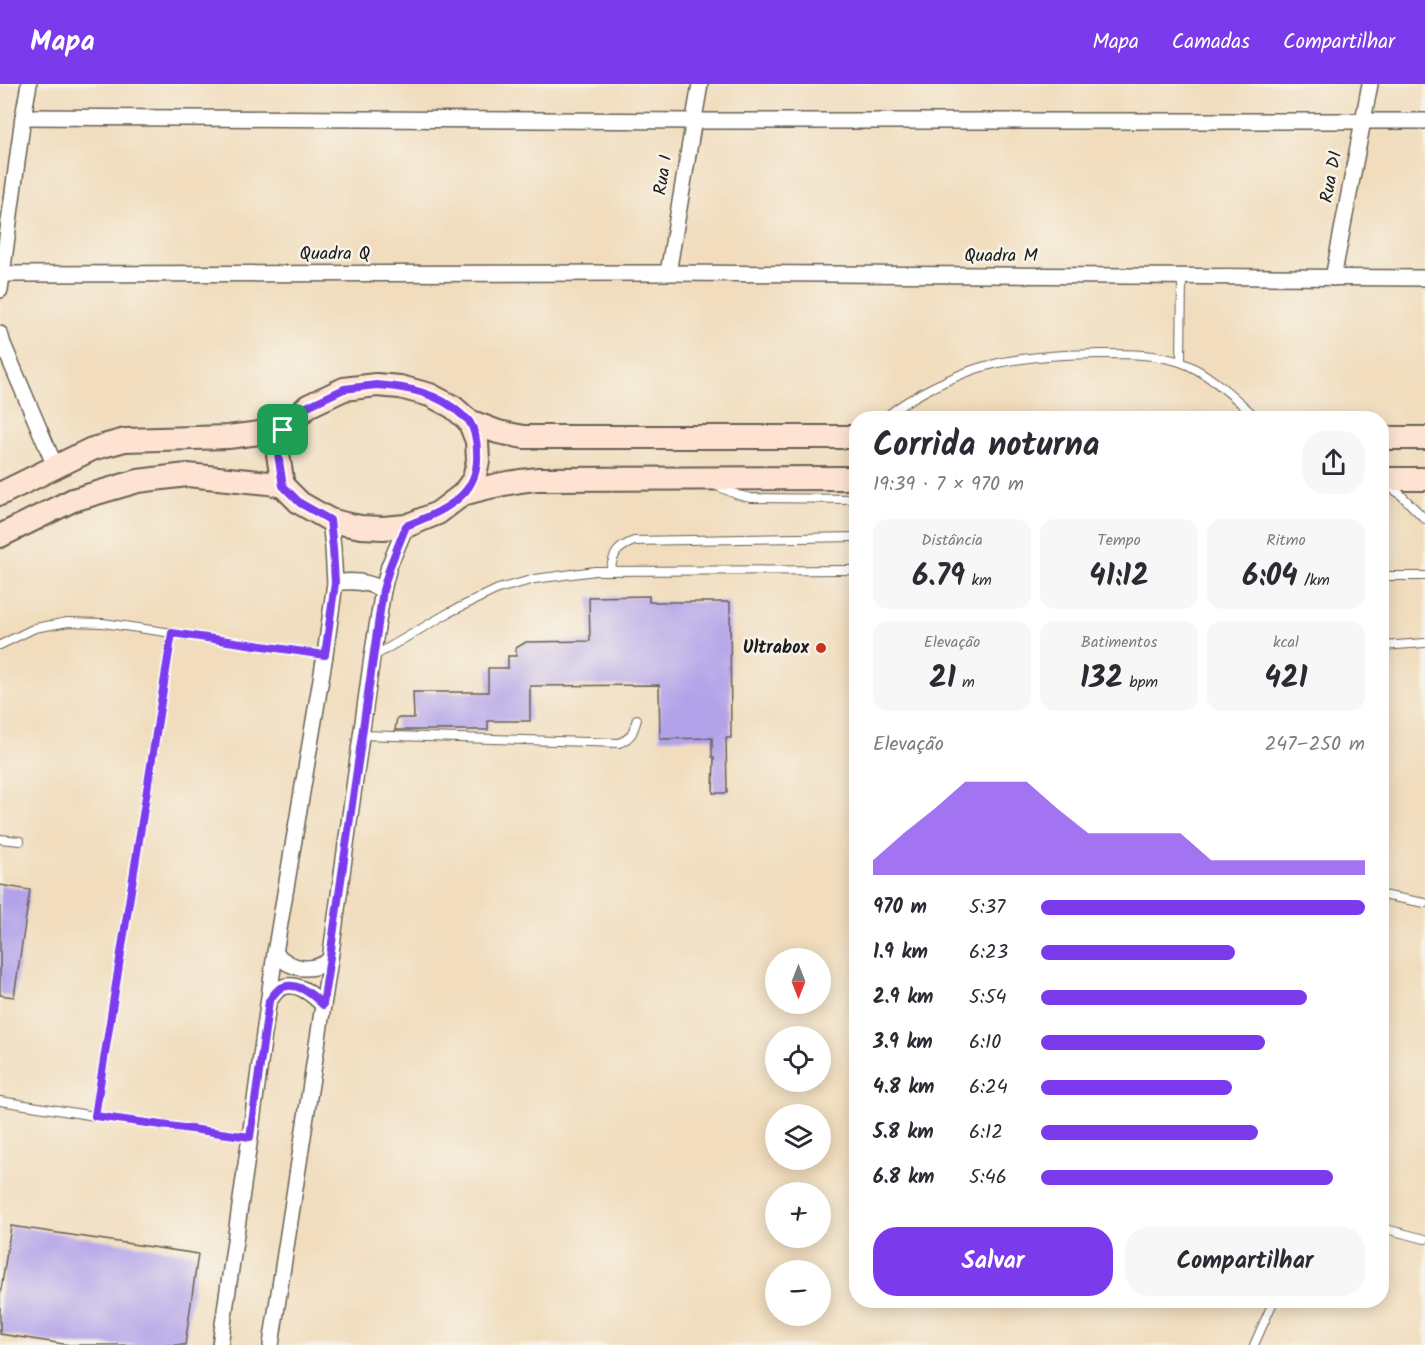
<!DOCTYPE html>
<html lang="pt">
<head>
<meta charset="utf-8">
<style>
  :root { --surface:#fff; --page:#f7f7f7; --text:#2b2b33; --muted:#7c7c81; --accent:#7c3aed }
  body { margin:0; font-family:Kalam,sans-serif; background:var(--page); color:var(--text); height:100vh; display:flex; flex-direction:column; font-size:22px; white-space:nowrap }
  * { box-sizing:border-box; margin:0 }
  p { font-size:20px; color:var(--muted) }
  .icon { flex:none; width:33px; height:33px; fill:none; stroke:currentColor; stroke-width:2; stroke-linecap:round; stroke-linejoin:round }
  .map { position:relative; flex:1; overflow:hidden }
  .side { position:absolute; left:849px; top:327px; width:540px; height:897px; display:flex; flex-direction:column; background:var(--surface); border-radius:24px; box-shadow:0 3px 15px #0003 }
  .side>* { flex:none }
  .needle { width:39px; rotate:180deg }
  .controls { position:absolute; left:765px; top:864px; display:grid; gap:12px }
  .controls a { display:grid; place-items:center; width:66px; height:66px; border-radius:50%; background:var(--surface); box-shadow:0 3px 15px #0003; font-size:30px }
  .pin { position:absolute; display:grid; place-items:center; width:51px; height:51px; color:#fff; margin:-26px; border-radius:12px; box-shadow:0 3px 9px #0006 }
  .round { display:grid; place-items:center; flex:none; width:63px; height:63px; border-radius:24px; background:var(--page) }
  .overview { display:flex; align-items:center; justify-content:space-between; height:102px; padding:0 24px }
  h1 { font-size:33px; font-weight:700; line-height:45px }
  .figures { display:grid; grid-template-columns:repeat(3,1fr); gap:9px; height:102px; padding:6px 24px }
  .figures div { display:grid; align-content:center; border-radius:15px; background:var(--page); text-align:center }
  .figures b { font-size:30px; font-weight:700 }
  .figures small { font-size:16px; font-weight:400 }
  .figures p { font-size:16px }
  .chart { height:168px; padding:12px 24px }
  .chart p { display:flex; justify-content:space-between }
  .chart svg { width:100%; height:108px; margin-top:6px; fill:var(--accent); opacity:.7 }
  .action { display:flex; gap:12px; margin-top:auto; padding:12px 24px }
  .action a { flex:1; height:69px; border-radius:24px; background:var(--accent); color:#fff; font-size:24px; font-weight:700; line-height:69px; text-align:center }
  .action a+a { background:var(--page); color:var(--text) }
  ul { padding:0 24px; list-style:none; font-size:20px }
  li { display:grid; grid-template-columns:96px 72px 1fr; align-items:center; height:45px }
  li i { height:15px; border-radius:8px; background:var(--accent) }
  header { display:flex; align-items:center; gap:36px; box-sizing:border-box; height:84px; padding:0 30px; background:var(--accent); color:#fff }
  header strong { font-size:28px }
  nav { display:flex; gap:33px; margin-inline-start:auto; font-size:21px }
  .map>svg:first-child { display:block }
  .building { fill:#b2a2e9 }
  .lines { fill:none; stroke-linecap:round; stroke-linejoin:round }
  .service-casing { stroke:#676054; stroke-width:10 }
  .minor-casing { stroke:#676054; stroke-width:18 }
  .secondary-casing { stroke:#676054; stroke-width:26 }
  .service { stroke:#fff; stroke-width:8 }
  .minor { stroke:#fff; stroke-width:15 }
  .secondary { stroke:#fee3d2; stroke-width:22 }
  .route-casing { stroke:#fff; stroke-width:12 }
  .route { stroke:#7c3aed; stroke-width:8 }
  .poi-dot { fill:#c8321e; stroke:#f7f3e8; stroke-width:2 }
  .labels { text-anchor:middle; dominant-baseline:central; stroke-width:5; stroke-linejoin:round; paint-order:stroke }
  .street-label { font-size:18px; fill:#1c1c1c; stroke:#f7f3e8 }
  .poi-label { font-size:18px; font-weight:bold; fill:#1c1c1c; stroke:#f7f3e8; text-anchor:end }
</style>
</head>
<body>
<header>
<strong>Mapa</strong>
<nav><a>Mapa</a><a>Camadas</a><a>Compartilhar</a></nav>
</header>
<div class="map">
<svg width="1425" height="1261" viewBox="0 0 1425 1261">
  <rect width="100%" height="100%" fill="#f7f3e8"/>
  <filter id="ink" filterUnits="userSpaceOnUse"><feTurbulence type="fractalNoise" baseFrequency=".0167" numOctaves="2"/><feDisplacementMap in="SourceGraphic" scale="12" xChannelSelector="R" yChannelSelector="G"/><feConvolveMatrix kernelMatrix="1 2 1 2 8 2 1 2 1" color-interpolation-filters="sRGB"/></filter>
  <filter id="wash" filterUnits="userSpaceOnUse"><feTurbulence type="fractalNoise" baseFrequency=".008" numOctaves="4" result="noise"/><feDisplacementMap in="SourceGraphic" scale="24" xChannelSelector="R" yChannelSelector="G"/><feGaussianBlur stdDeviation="1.35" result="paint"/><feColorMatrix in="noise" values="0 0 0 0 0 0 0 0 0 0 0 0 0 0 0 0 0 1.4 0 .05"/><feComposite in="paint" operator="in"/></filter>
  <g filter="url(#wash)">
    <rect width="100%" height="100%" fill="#f1ddbd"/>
    <g id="blocks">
      <g class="building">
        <path d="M649,512V518H730L731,654H726L727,709H713L714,673H712V654L660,655L659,601L530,602V637H488V646H395L397,634H414L413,608H488V584H508V572H516V564L526,558L590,557L589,513Z"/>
        <path d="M0,801L30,806L14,913L0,911Z"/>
        <path d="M11,1142L198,1170L185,1261H70L0,1250V1212Z"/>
      </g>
    </g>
  </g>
  <g filter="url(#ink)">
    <use href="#blocks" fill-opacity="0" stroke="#676054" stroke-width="1.5"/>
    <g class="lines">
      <g class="service-casing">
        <g id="service">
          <path d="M1181,278L1182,193"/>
          <path d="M885,334C899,321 917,311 935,302C951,295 968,286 986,282C1024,272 1064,270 1103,270C1129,270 1156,270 1180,278C1207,287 1236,315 1257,334"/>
          <path d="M717,402L738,411L751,414L856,415"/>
          <path d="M1388,402L1400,410L1425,435"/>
          <path d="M610,487C614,469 616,464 634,457L856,453"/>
          <path d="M1382,492H1425"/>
          <path d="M0,561L35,544L68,538L103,539L325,571"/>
          <path d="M1382,562L1425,559"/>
          <path d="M374,572L450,528L498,505L535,495L595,487L856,486"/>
          <path d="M361,651L619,659C632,654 633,648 637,635"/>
          <path d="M0,755L20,757"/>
          <path d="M1382,811L1425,819"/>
          <path d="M0,1017L95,1032L250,1053"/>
          <path d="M95,1032L172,549"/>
          <path d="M1382,1144L1425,1155"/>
          <path d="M1254,1261L1274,1216"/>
        </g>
      </g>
      <g class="minor-casing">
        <g id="minor">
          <path d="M23,33L693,37H1425"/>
          <path d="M668,189L700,0"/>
          <path d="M2,190L668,189L1425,194"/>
          <path d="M1333,194L1370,0"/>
          <path d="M0,206L23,33L29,0"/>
          <path d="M0,250L3,260L55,382"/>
          <path d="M335,499C352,496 367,497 383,506"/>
          <path d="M275,869C291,886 311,889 330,876"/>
          <path d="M269,917C272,913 275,908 279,905C295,895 312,910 323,921"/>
          <path d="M220,1261L250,1053L275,869L325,571L335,499L333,464L330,436"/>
          <path d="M271,1261L330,876L372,573L383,506L389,482L406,442"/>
        </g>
      </g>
      <g class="secondary-casing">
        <g id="secondary">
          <path d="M1382,354H1425"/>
          <path d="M1382,395H1425"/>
          <path d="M283,402L278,370L279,358L283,346L308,322L344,305L376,301L400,303L430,311L453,323L469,337L498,348L524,353H856"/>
          <path d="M0,410L92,365L125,356L228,353L283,346"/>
          <path d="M463,410C488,403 511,397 538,395L856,394"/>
          <path d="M0,452L73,416L138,397L187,391L269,399L283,402L300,419L330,436L345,440L361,443L383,444L406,442L438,429L463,410L474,395L478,377L477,357L469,337"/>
        </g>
      </g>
      <use href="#service" class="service"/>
      <use href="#minor" class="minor"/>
      <use href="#secondary" class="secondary"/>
    </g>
  </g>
  <g class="lines" filter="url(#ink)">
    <g class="route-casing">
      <path id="route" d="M376,301C407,303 439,309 462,331C463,332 469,336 469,337C475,346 477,358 477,368C478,384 474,399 462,411C447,426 425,434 406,442L390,482L383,506L323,921C312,910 295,895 279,905C275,908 272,913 269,917L250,1053L95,1032L172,549L325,571L335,499L333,464L330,436L300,419L283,402L278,370L279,358L283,346L308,322L344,305Z"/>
    </g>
    <use href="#route" class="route"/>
  </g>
  <circle class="poi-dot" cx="821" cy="564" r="6"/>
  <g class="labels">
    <g class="street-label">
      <text transform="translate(664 91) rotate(-81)">Rua I</text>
      <text transform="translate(1332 93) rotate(-79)">Rua D1</text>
      <text x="335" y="170">Quadra Q</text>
      <text x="1001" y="172">Quadra M</text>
    </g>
    <g class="poi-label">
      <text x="809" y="564">Ultrabox</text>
    </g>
  </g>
</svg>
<div class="controls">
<a><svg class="needle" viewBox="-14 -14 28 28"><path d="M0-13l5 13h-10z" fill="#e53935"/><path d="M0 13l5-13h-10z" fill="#7c7c81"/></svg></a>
<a><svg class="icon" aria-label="locate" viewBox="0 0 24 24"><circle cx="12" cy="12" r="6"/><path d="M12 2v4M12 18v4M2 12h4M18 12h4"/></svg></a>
<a><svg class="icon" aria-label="layers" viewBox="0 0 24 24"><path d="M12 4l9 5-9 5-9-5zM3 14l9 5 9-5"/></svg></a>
<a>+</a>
<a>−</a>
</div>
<div class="pin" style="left:283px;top:346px;background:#1e9e55"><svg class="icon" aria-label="arrive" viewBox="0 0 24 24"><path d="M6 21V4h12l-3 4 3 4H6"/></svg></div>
<section class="side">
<div class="overview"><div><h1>Corrida noturna</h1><p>19:39 · 7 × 970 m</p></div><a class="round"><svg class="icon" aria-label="share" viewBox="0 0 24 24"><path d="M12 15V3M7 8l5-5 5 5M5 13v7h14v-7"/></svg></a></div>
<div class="figures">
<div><p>Distância</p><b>6.79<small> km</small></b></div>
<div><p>Tempo</p><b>41:12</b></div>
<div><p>Ritmo</p><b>6:04<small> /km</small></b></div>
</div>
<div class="figures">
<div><p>Elevação</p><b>21<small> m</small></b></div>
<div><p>Batimentos</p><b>132<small> bpm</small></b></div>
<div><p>kcal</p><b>421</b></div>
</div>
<div class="chart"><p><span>Elevação</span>247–250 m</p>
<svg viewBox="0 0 160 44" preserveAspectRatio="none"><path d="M0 44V38L10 27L20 17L30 6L40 6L50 6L60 17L70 27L80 27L90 27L100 27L110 38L120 38L130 38L140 38L150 38L160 38V44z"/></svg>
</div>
<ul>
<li><b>970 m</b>5:37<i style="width:100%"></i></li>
<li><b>1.9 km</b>6:23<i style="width:60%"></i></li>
<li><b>2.9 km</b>5:54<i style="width:82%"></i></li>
<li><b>3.9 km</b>6:10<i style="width:69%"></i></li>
<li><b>4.8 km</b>6:24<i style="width:59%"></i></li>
<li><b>5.8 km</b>6:12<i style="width:67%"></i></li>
<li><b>6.8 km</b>5:46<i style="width:90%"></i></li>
</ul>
<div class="action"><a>Salvar</a><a>Compartilhar</a></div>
</section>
</div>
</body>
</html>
